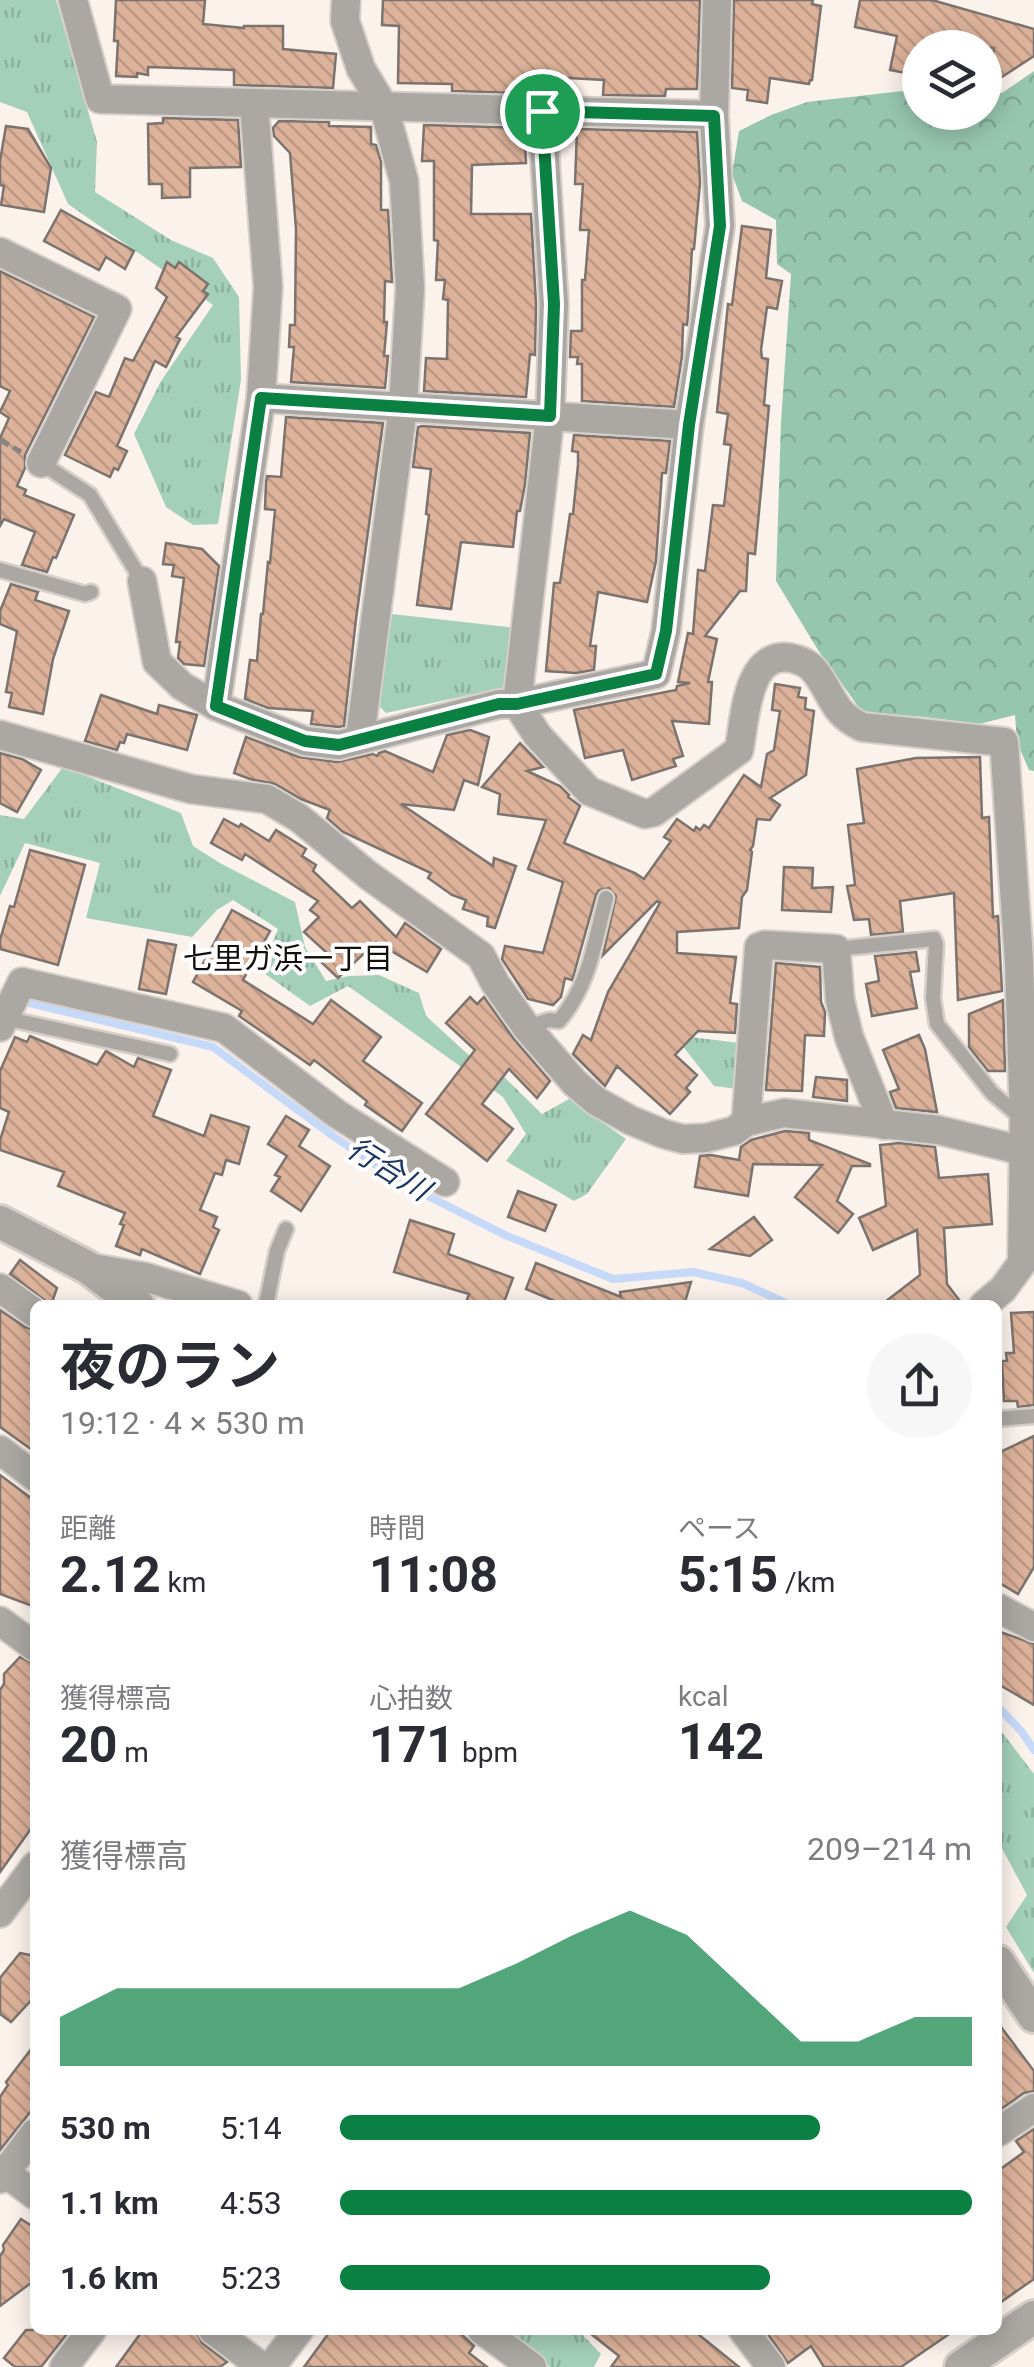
<!DOCTYPE html>
<html lang="ja">
<head>
<meta charset="utf-8">
<style>
  :root { --surface:#fff; --page:#f7f7f7; --text:#2b2b33; --muted:#7c7c81; --accent:#0b8043 }
  body { margin:0; font-family:Roboto,"Noto Sans JP",sans-serif; background:var(--page); color:var(--text); height:100vh; display:flex; flex-direction:column; font-size:38px; white-space:nowrap }
  * { box-sizing:border-box; margin:0 }
  p { font-size:32px; color:var(--muted) }
  .icon { flex:none; width:55px; height:55px; fill:none; stroke:currentColor; stroke-width:2; stroke-linecap:round; stroke-linejoin:round }
  .map { position:relative; flex:1; overflow:hidden }
  .side { position:absolute; left:30px; top:1300px; width:972px; height:1035px; display:flex; flex-direction:column; background:var(--surface); border-radius:15px; box-shadow:0 5px 25px #0003 }
  .side>* { flex:none }
  .fabs { position:absolute; left:902px; top:30px; display:grid; gap:20px }
  .fabs a { display:grid; place-items:center; width:100px; height:100px; border-radius:50%; background:var(--surface); box-shadow:0 5px 25px #0003; font-size:50px }
  .pin { position:absolute; display:grid; place-items:center; width:85px; height:85px; color:#fff; margin:-42px; border:5px solid #fff; border-radius:50%; box-shadow:0 2px 10px #0007 }
  .round { display:grid; place-items:center; flex:none; width:105px; height:105px; border-radius:52px; background:var(--page) }
  .head { display:flex; align-items:center; justify-content:space-between; height:170px; padding:0 30px }
  h1 { font-size:55px; font-weight:700; line-height:75px }
  .metrics { display:grid; grid-template-columns:repeat(3,1fr); gap:15px; height:170px; padding:10px 30px }
  .metrics div { display:grid; align-content:center }
  .metrics b { font-size:50px; font-weight:700 }
  .metrics small { font-size:28px; font-weight:400 }
  .metrics p { font-size:28px }
  .chart { height:280px; padding:20px 30px }
  .chart p { display:flex; justify-content:space-between }
  .chart svg { width:100%; height:180px; margin-top:10px; fill:var(--accent); opacity:.7 }
  ul { padding:0 30px; list-style:none; font-size:32px }
  li { display:grid; grid-template-columns:160px 120px 1fr; align-items:center; height:75px }
  li i { height:25px; border-radius:12px; background:var(--accent) }
  .map>svg:first-child { display:block }
  .grass { fill:url(#grass-tufts) }
  .forest { fill:url(#forest-crowns) }
  .lines { fill:none; stroke-linecap:round; stroke-linejoin:round }
  .stream { stroke:#c6d9f8; stroke-width:8 }
  .building { fill:url(#building-back-hatch); stroke:#7c736e; stroke-width:2.5 }
  .service-casing { stroke:#d6cec8; stroke-width:19 }
  .minor-casing { stroke:#d6cec8; stroke-width:32 }
  .tertiary-casing { stroke:#d6cec8; stroke-width:38 }
  .path { stroke:#8a837f; stroke-width:5; stroke-dasharray:10 5; stroke-linecap:butt }
  .service { stroke:#aba8a4; stroke-width:14 }
  .minor { stroke:#aba8a4; stroke-width:28 }
  .tertiary { stroke:#aba8a4; stroke-width:32 }
  .route-casing { stroke:#fff; stroke-width:20 }
  .route { stroke:#0b8043; stroke-width:12 }
  .labels { text-anchor:middle; dominant-baseline:central; stroke-width:8; stroke-linejoin:round; paint-order:stroke }
  .neighbourhood-label { font-size:30px; fill:#110e0c; stroke:#fff }
  .water-label { font-size:30px; font-style:italic; fill:#183463; stroke:#fff }
</style>
</head>
<body>
<div class="map">
<svg width="1034" height="2367" viewBox="0 0 1034 2367">
  <defs>
    <pattern id="grass-tufts" width="24" height="20" patternUnits="userSpaceOnUse" patternTransform="scale(2.5)"><rect width="24" height="20" fill="#a4d0ba"/><path d="M3 7l-1-3M5 7V3M7 7l1-3M15 17l-1-3M17 17v-4M19 17l1-3" fill="none" stroke="#8cb19f"/></pattern>
    <pattern id="forest-crowns" width="20" height="18" patternUnits="userSpaceOnUse" patternTransform="scale(2.5)"><rect width="20" height="18" fill="#97c6af"/><path d="M2 6a3 3 0 1 1 6 0M12 15a3 3 0 1 1 6 0" fill="none" stroke="#81a995"/></pattern>
    <pattern id="building-back-hatch" width="6" height="6" patternUnits="userSpaceOnUse" patternTransform="scale(2.5)"><rect width="6" height="6" fill="#dcb29a"/><path d="M-1 5l2 2M0 0l6 6M5-1l2 2" fill="none" stroke="#bc9884"/></pattern>
  </defs>
  <rect width="100%" height="100%" fill="#fcf2ec"/>
  <g class="grass">
    <path d="M0,0H56L97,142L95,192L171,240L213,258L239,297L241,380L218,524L193,525L166,507L134,434L161,381L213,305L68,204L27,112L0,102Z"/>
    <path d="M392,614L517,628L506,687L386,713L378,705Z"/>
    <path d="M63,767L181,813L193,846L220,863L295,902L305,947L326,981L349,976L379,975L419,993L426,1016L485,1070L501,1074L542,1114L569,1099L626,1139L587,1194L574,1201L506,1161L526,1134L503,1097L348,986L310,1006L261,971L278,929L233,900L217,910L192,937L86,918L100,863L25,843L0,896V815L24,819Z"/>
    <path d="M674,1035L740,1043L738,1089L714,1086Z"/>
    <path d="M998,1727L1034,1774V1973L1006,1927L1027,1895L998,1841Z"/>
    <path d="M502,2330H578L601,2354L594,2367H550Z"/>
  </g>
  <path class="forest" d="M1034,71V771L1029,770L1017,742L1015,715L979,724L925,717L862,712L818,650L776,581L781,422L791,274L777,264L776,220L742,201L732,174L739,131L771,115L807,102L920,89V112H985V92L1002,93Z"/>
  <g class="lines">
    <g class="stream">
      <path d="M21,1001L213,1047L333,1136L404,1184L505,1235L613,1279L693,1272L742,1283L790,1305"/>
      <path d="M998,1707L1022,1732L1034,1750"/>
    </g>
  </g>
  <g class="building">
    <path d="M116,0H205L203,24L244,28V26H283V49L336,54L333,88L234,85V70L148,67V75L137,73V77L116,76L118,41H114Z"/>
    <path d="M383,0H700L697,89H666L665,96L603,95L604,80L533,76L532,91L523,93L452,91V84L398,83L399,26L382,25Z"/>
    <path d="M734,0H813L812,4L821,6L812,80H810L809,84L770,78L767,103L747,100L748,90L732,88Z"/>
    <path d="M860,0H932L1034,29V56L988,86L994,48H920V70L912,69L911,74L890,70L897,36L855,27Z"/>
    <path d="M163,118L238,120L241,167L190,168V197L162,198V184H149L148,124L163,123Z"/>
    <path d="M279,121L329,122V126L371,127V144L376,145L381,162V210H388L392,282L385,281L384,322H387L384,356H388L385,388L291,382L294,347H289L290,325H295L296,229L290,153L274,136L273,128Z"/>
    <path d="M424,125L524,128L526,163L472,165L471,214H531L536,304L535,355L530,354L526,397L424,391L426,358L447,359L448,300L443,299L445,280H436L438,241L434,240V161H422Z"/>
    <path d="M6,126L28,129L51,168L44,212L1,205L4,186L0,185V161Z"/>
    <path d="M577,129L697,132L700,183L694,249H692L688,315L687,325L683,324L682,356L674,407L582,401V364H577L578,357H570L571,331H582V280H585L589,230H580L583,184H575Z"/>
    <path d="M61,210L134,251L125,269L106,257L99,270L44,241Z"/>
    <path d="M742,226L771,230L766,278L782,281L777,309L767,307L761,350L762,358L768,359L764,405L769,406L755,554L748,553L746,591H740L705,636L717,639L708,682H712L709,724L672,721L683,756L673,759L676,766L632,780L623,750L585,758L574,710L676,690L677,686L690,683L678,682L688,633L693,634L698,570L705,571L713,505L724,506L731,445L724,444L728,414L717,412L728,304L732,305Z"/>
    <path d="M167,262L175,268L179,262L208,284L203,291L208,294L176,337L180,339L166,367L155,361L117,446L127,451L118,470L114,468L110,477L65,455L96,392L109,397L125,358L133,361L167,297L156,288Z"/>
    <path d="M0,271L94,317L25,455V468L17,486L26,490L24,495L74,515L56,558L53,557L47,572L22,565L35,532L4,519L0,526V438L9,418L0,412L10,391L0,386Z"/>
    <path d="M286,417L383,423L356,619L344,726L338,727L311,724L313,711L268,708L245,699L250,660L257,661L261,614H263L268,562L270,563L275,510L265,509L266,482L267,476L281,477Z"/>
    <path d="M422,426L530,433L525,484L520,511H517L513,547L461,542L451,609L417,605L429,515L426,514L431,469L413,467L418,427Z"/>
    <path d="M574,435L670,441L666,473H662L656,561L647,602L598,592L590,646H596L594,670L576,673L546,671L554,583H560L570,514H573L578,465V452L572,451Z"/>
    <path d="M166,543L202,549L219,566L204,666L184,664L178,658L180,642H176L184,578L172,576L174,565L163,564Z"/>
    <path d="M11,584L38,592L35,600L69,611L53,659L43,714L9,707L12,693L6,692L17,631L0,624V611Z"/>
    <path d="M775,684L800,688L798,697L806,698L805,709L814,711L806,775L770,798L780,805L770,820L757,819L753,846L750,850L752,852L747,890L742,897L739,928L677,932V953L736,957L730,1003L737,1004L735,1033L698,1031L675,1055L697,1075L686,1088L690,1092L670,1114L617,1066L605,1086L573,1054L583,1035L591,1040L608,992L660,903L657,901L603,955L616,896L609,888L599,890L596,895L574,974L572,980L565,978L561,997L553,1005L528,999L502,959L505,946L543,953L563,882L528,869L546,820L498,814L500,794L482,787L520,743L543,767L527,771L560,786L569,795L568,797L580,806L564,843L635,873L644,879L671,841L664,837L677,819L694,831L696,827L700,830L704,825L709,828L744,775L761,787L767,754L774,750L780,711L772,710Z"/>
    <path d="M101,695L157,714L159,705L197,715L187,750L127,734L124,743L120,742L117,750L85,741Z"/>
    <path d="M470,730L489,737L478,785L464,780L454,810L401,804L493,866L494,858L516,866L495,928L487,926L488,917L463,909L466,900L452,895L428,878L431,873L343,832L327,818L330,810L301,799L275,784L250,779L234,773L246,737L299,757L337,762L373,754L377,756L379,753L385,751L433,772L447,735Z"/>
    <path d="M0,753L22,759L41,770L17,812L0,803Z"/>
    <path d="M980,757L982,818L989,817L993,917L998,916L1002,991L958,1000L954,893L900,901L903,932L871,935L869,919L854,920L847,886L855,885L848,825L864,823L857,769L916,758Z"/>
    <path d="M224,819L239,827L241,824L269,841L276,830L306,849L302,856L316,865L313,871L352,908L360,901L396,937L405,923L441,949L427,972L376,942L338,978L319,960L326,952L304,932L319,917L310,910L318,901L245,854L242,860L211,843Z"/>
    <path d="M30,850L85,865L58,965L0,949V940L10,906L14,907Z"/>
    <path d="M784,867L813,868L812,888L833,887L831,912L782,910Z"/>
    <path d="M232,910L270,931L243,980L313,1024L331,1000L381,1037L363,1061L422,1103L402,1131L365,1105L367,1101L314,1060L310,1065L239,1016L242,1011L193,982Z"/>
    <path d="M148,940L176,945L166,994L139,989Z"/>
    <path d="M916,952L919,971L910,972L917,1008L872,1016L866,984L879,981L875,956Z"/>
    <path d="M776,963L820,967L821,1002L825,1012L824,1036L805,1035L802,1091L766,1090Z"/>
    <path d="M470,997L477,1004L484,997L514,1039L550,1081L537,1098L509,1069L482,1104L513,1129L487,1161L426,1114L475,1050L446,1023Z"/>
    <path d="M1003,1000L1005,1071H988L969,1047V1014Z"/>
    <path d="M919,1035L925,1049L937,1112L896,1108L890,1092L899,1089L883,1050Z"/>
    <path d="M30,1036L97,1065L106,1051L134,1067L138,1058L171,1070L153,1116L204,1136L211,1115L249,1127L239,1164L226,1160L222,1175L215,1173L200,1210L217,1217L213,1227L219,1230L200,1274L142,1249L140,1255L116,1246L124,1225L120,1224L125,1213L58,1186L64,1172L0,1150V1140L9,1112L0,1108V1071L15,1037L27,1042Z"/>
    <path d="M816,1077L847,1080V1101L813,1097Z"/>
    <path d="M286,1116L309,1130L299,1146L330,1166L301,1211L271,1191L280,1177L275,1175L287,1156L268,1144Z"/>
    <path d="M785,1131L809,1133V1140L870,1164V1166H852L837,1201L853,1214L838,1233L795,1197L822,1165L753,1164L748,1196L695,1187L700,1156L711,1155L739,1160L741,1147L751,1140Z"/>
    <path d="M899,1143L935,1147L939,1178L988,1174L992,1224L944,1228L947,1284L963,1305H881L920,1275L917,1230L873,1250L859,1218L886,1206L880,1145Z"/>
    <path d="M518,1191L556,1205L545,1231L508,1217Z"/>
    <path d="M754,1217L772,1240L750,1256L710,1249Z"/>
    <path d="M410,1220L454,1234L448,1254L513,1278L503,1305H465L469,1294L394,1272Z"/>
    <path d="M20,1260L57,1288L51,1305L10,1274Z"/>
    <path d="M536,1263L621,1297L620,1292L691,1282L684,1305H564L526,1289Z"/>
    <path d="M0,1310L25,1327L35,1330V1452L0,1427Z"/>
    <path d="M1034,1312V1405L1018,1407L1017,1401H1004L1002,1361H1007L1006,1353H1014L1011,1313Z"/>
    <path d="M1034,1436V1567L1018,1594L998,1582V1453Z"/>
    <path d="M0,1475L35,1501V1607L0,1594Z"/>
    <path d="M998,1631L1034,1644V1705L998,1684Z"/>
    <path d="M20,1657L35,1664V1823L0,1872V1690L4,1684V1674Z"/>
    <path d="M20,1953L35,1956V1996L11,2022L0,2014V1978Z"/>
    <path d="M998,2023L1034,2071V2091L1024,2093L998,2111Z"/>
    <path d="M35,2044V2106L0,2150V2097L8,2085L6,2082Z"/>
    <path d="M1034,2129V2279L998,2304V2171L1024,2152L1016,2141Z"/>
    <path d="M21,2219L35,2228V2280L0,2306V2256L4,2250L3,2245Z"/>
    <path d="M26,2330H70L41,2367H15L4,2358Z"/>
    <path d="M143,2330H196L202,2343L227,2362L220,2367H116Z"/>
    <path d="M331,2330H457L474,2346L469,2353L487,2367H304Z"/>
    <path d="M586,2330H693L739,2367H611L619,2356Z"/>
    <path d="M765,2330H955L901,2367H824L811,2346L788,2363Z"/>
  </g>
  <g class="lines">
    <g class="service-casing">
      <g id="service">
        <path d="M41,463L90,495L142,581"/>
        <path d="M0,570L85,594L91,592"/>
        <path d="M836,949L934,939L936,944L933,998L937,1024L992,1093L1024,1120"/>
        <path d="M4,1018L170,1054"/>
        <path d="M527,1028L549,1020L559,1021C590,984 594,944 606,898"/>
        <path d="M266,1305L277,1251L286,1229"/>
        <path d="M998,1419L1034,1416"/>
      </g>
    </g>
    <g class="minor-casing">
      <g id="minor">
        <path d="M73,0L100,99L714,115"/>
        <path d="M346,0L345,21L361,69L384,107L404,181L410,288L403,407L360,738"/>
        <path d="M254,103L268,287L261,398L216,706L305,741L339,745L499,704H517L656,674L666,631L689,425L720,226L714,115L717,0"/>
        <path d="M542,111L554,304L550,416L517,704L538,736L589,791L645,814L654,812L739,750C745,720 746,650 791,658C801,660 811,665 817,674C834,698 833,713 862,727L1004,742L1019,961L1024,1121L1022,1263L1003,1289L984,1305"/>
        <path d="M0,252L117,309L41,463"/>
        <path d="M261,398L689,425"/>
        <path d="M142,581L157,662L182,686L216,706"/>
        <path d="M0,735L191,789L267,799L299,818L368,875L481,956L495,983L527,1028L575,1083L596,1101L630,1120L664,1134L683,1139L706,1138L734,1131L746,1122L784,1113L938,1130L1024,1151"/>
        <path d="M0,1027L22,982L224,1028L337,1114L445,1182"/>
        <path d="M746,1122L759,947L765,945L836,949L840,1000L849,1037L884,1125"/>
        <path d="M87,1267L145,1277L238,1305"/>
        <path d="M0,1288L35,1313"/>
        <path d="M0,1450L35,1477"/>
        <path d="M998,1608L1034,1627"/>
        <path d="M0,1621L35,1647"/>
        <path d="M0,1913L35,1866"/>
        <path d="M998,2132L1034,2108"/>
        <path d="M0,2169L35,2195"/>
        <path d="M0,2179L35,2133"/>
        <path d="M213,2330L262,2367"/>
        <path d="M482,2330L532,2367"/>
        <path d="M743,2330L771,2367"/>
        <path d="M64,2367L92,2330"/>
        <path d="M271,2367L299,2330"/>
      </g>
    </g>
    <g class="tertiary-casing">
      <g id="tertiary">
        <path d="M0,1222L87,1267L138,1305"/>
        <path d="M998,1962L1034,2016"/>
        <path d="M961,2367L1034,2317"/>
      </g>
    </g>
    <path class="path" d="M0,440L21,452"/>
    <use href="#service" class="service"/>
    <use href="#minor" class="minor"/>
    <use href="#tertiary" class="tertiary"/>
  </g>
  <g class="lines">
    <g class="route-casing">
      <path id="route" d="M542,111L714,116L720,226L689,425L666,631L656,674L517,704H499L339,745L305,741L216,706L261,398L550,416L554,304Z"/>
    </g>
    <use href="#route" class="route"/>
  </g>
  <g class="labels">
    <g class="neighbourhood-label">
      <text x="288" y="958">七里ガ浜一丁目</text>
    </g>
    <g class="water-label">
      <text transform="translate(389 1169) rotate(32)">行合川</text>
    </g>
  </g>
</svg>
<div class="fabs">
<a><svg class="icon" aria-label="layers" viewBox="0 0 24 24"><path d="M12 4l9 5-9 5-9-5zM3 14l9 5 9-5"/></svg></a>
</div>
<div class="pin" style="left:542px;top:111px;background:#1e9e55"><svg class="icon" aria-label="arrive" viewBox="0 0 24 24"><path d="M6 21V4h12l-3 4 3 4H6"/></svg></div>
<section class="side">
<div class="head"><div><h1>夜のラン</h1><p>19:12 · 4 × 530 m</p></div><a class="round"><svg class="icon" aria-label="share" viewBox="0 0 24 24"><path d="M12 15V3M7 8l5-5 5 5M5 13v7h14v-7"/></svg></a></div>
<div class="metrics">
<div><p>距離</p><b>2.12<small> km</small></b></div>
<div><p>時間</p><b>11:08</b></div>
<div><p>ペース</p><b>5:15<small> /km</small></b></div>
</div>
<div class="metrics">
<div><p>獲得標高</p><b>20<small> m</small></b></div>
<div><p>心拍数</p><b>171<small> bpm</small></b></div>
<div><p>kcal</p><b>142</b></div>
</div>
<div class="chart"><p><span>獲得標高</span>209–214 m</p>
<svg viewBox="0 0 160 44" preserveAspectRatio="none"><path d="M0 44V32L10 25L20 25L30 25L40 25L50 25L60 25L70 25L80 19L90 12L100 6L110 12L120 25L130 38L140 38L150 32L160 32V44z"/></svg>
</div>
<ul>
<li><b>530 m</b>5:14<i style="width:76%"></i></li>
<li><b>1.1 km</b>4:53<i style="width:100%"></i></li>
<li><b>1.6 km</b>5:23<i style="width:68%"></i></li>
</ul>
</section>
</div>
</body>
</html>
